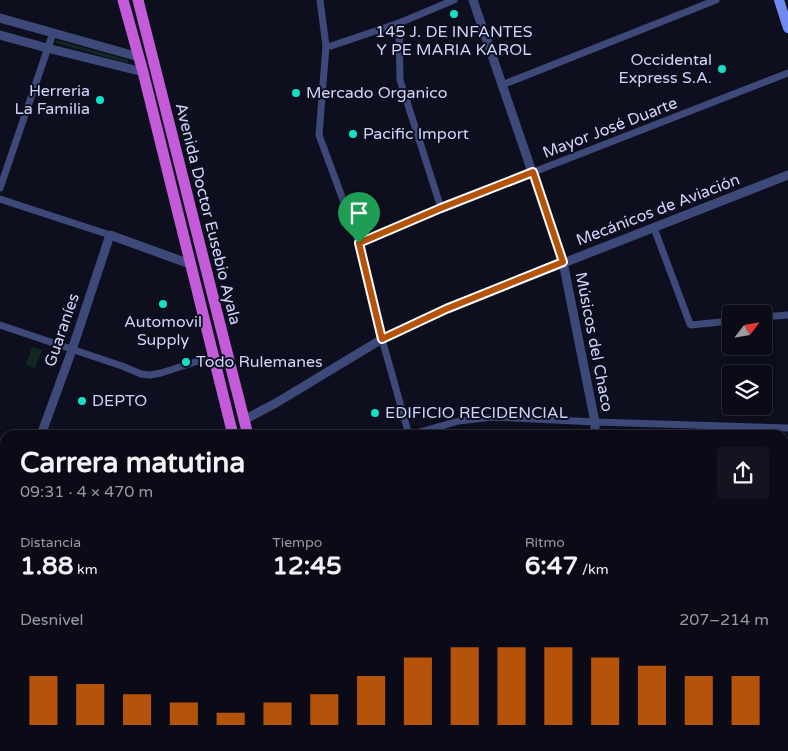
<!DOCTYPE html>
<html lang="es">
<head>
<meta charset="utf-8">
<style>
  :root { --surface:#0a0b16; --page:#13141f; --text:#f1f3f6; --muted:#999ba1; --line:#2a2b35; --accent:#b45309 }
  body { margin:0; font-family:"Varela Round",sans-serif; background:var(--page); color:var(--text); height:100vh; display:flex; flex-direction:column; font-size:19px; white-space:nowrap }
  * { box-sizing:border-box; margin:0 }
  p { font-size:16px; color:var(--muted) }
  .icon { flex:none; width:28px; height:28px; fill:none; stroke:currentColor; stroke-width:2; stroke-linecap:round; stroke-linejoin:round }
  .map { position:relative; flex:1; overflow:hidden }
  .panel { position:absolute; left:0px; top:430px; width:789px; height:321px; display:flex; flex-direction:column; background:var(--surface); border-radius:15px 15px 0 0; box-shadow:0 2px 8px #0003,0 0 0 1px var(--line) }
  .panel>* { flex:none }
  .needle { width:32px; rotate:59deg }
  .controls { position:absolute; left:722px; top:305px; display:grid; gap:10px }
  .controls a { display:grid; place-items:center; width:50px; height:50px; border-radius:5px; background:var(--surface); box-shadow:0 2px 8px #0003,0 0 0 1px var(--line); font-size:25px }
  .pin { position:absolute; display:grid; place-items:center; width:42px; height:42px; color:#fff; margin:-51px -21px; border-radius:50% 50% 50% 0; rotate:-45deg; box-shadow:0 0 5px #0007 }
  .pin .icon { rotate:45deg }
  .round { display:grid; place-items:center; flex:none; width:52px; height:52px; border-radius:5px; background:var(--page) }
  .headline { display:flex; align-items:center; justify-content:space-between; height:85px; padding:0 20px }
  h1 { font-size:28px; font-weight:700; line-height:38px }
  .figures { display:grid; grid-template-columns:repeat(3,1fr); gap:8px; height:85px; padding:5px 20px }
  .figures div { display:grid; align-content:center }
  .figures b { font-size:25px; font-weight:700 }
  .figures small { font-size:14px; font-weight:400 }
  .figures p { font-size:14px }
  .chart { height:140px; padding:10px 20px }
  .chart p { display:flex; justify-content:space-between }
  .chart svg { width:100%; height:90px; margin-top:5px; stroke:var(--accent); stroke-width:6 }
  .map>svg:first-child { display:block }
  .green { fill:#122721 }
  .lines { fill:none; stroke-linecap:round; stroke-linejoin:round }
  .pedestrian { stroke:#3d4978; stroke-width:5 }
  .minor { stroke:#3d4978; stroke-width:7 }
  .tertiary { stroke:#3d4978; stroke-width:9 }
  .secondary { stroke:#6f8af1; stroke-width:10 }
  .trunk { stroke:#c45cd9; stroke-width:11 }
  .route-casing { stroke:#fff; stroke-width:10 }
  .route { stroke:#b45309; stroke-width:6 }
  .poi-dot { fill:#15e0c6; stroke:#0e0f1e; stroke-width:2 }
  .labels { text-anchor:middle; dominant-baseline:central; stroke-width:4; stroke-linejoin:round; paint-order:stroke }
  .poi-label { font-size:16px; fill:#cfd4fa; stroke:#0e0f1e; text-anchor:start }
  .street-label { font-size:16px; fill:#cfd4fa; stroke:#0e0f1e }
</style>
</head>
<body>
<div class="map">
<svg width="788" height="751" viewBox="0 0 788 751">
  <rect width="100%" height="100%" fill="#0e0f1e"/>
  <g class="green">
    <path d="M56,40L128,60V62L127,63L56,43Z"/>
    <path d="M32,347L42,350L35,368L26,365Z"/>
  </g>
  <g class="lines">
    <path class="pedestrian" d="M0,694L5,692"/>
    <g class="minor">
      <path d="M320,0L326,46L319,135L359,243L382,339L409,435"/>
      <path d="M399,23L400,80L441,208"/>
      <path d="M326,46H331L399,23L454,0"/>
      <path d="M502,85L716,0"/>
      <path d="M0,188L53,33"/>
      <path d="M0,199L110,235"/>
      <path d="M654,228L690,324L691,325L731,321"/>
      <path d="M359,243L441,208L788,73"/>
      <path d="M764,317L788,315"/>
      <path d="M0,325L122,366L141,374L150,375L161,373L214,356"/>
      <path d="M409,435L459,421L493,417L595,422L788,428"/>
      <path d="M784,684H788"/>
      <path d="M0,712H5"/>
      <path d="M527,751L528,746"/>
      <path d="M625,751L626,746"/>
    </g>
    <g class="tertiary">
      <path d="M473,0L563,262L595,422V435"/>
      <path d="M0,18L139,57"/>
      <path d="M0,35L47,48L143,72"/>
      <path d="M244,420L276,403L382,339L446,309L788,175"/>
      <path d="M41,435L72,350L110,235L190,264"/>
      <path d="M0,574H5"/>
      <path d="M130,746V751"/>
    </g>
    <path class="secondary" d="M779,0L788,28"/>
    <g class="trunk">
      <path d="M123,0L143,72L233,435"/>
      <path d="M138,0L248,435"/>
      <path d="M0,445L5,446"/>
      <path d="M0,458L5,459"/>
      <path d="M784,557H788"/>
      <path d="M784,578L788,579"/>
      <path d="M281,746V751"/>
      <path d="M268,751V746"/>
    </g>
  </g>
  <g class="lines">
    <g class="route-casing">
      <path id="route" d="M533,172L563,262L446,309L382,339L359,243L441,208Z"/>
    </g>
    <use href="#route" class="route"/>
  </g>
  <g class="poi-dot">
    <circle cx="454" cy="14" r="5"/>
    <circle cx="722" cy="69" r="5"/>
    <circle cx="296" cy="93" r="5"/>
    <circle cx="100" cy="100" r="5"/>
    <circle cx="353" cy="134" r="5"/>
    <circle cx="163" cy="304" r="5"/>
    <circle cx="186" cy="362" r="5"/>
    <circle cx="82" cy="401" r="5"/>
    <circle cx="375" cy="413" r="5"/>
  </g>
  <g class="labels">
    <g class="poi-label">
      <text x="454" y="32" text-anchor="middle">145 J. DE INFANTES<tspan x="454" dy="18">Y PE MARIA KAROL</tspan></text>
      <text x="712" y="60" text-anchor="end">Occidental<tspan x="712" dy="18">Express S.A.</tspan></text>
      <text x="90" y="91" text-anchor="end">Herreria<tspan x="90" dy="18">La Familia</tspan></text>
      <text x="306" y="93">Mercado Organico</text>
      <text x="363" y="134">Pacific Import</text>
      <text x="163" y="322" text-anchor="middle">Automovil<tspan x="163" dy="18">Supply</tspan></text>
      <text x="196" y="362">Todo Rulemanes</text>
      <text x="92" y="401">DEPTO</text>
      <text x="385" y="413">EDIFICIO RECIDENCIAL</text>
    </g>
    <g class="street-label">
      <text transform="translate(610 128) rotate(-21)">Mayor José Duarte</text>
      <text transform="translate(658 210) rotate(-21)">Mecánicos de Aviación</text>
      <text transform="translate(208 214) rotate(76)">Avenida Doctor Eusebio Ayala</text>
      <text transform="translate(62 330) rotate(-71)">Guaraníes</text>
      <text transform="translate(594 342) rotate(79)">Músicos del Chaco</text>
    </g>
  </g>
</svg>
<div class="controls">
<a><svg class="needle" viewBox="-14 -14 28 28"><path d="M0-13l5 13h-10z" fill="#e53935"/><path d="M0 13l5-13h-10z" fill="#999ba1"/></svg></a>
<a><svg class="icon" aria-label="layers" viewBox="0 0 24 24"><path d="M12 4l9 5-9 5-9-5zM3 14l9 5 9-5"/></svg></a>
</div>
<div class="pin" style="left:359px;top:243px;background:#1e9e55"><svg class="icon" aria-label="arrive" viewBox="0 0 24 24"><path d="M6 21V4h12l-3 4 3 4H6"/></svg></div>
<section class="panel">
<div class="headline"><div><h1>Carrera matutina</h1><p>09:31 · 4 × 470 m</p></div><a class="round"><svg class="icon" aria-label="share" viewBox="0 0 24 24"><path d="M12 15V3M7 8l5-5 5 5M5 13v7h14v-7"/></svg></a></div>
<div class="figures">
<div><p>Distancia</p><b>1.88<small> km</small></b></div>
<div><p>Tiempo</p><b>12:45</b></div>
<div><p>Ritmo</p><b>6:47<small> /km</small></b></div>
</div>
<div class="chart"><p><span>Desnivel</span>207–214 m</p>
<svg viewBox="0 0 160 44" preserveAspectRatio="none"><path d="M5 44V20M15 44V24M25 44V29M35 44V33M45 44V38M55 44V33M65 44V29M75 44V20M85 44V11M95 44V6M105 44V6M115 44V6M125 44V11M135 44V15M145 44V20M155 44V20"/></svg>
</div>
</section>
</div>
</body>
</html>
